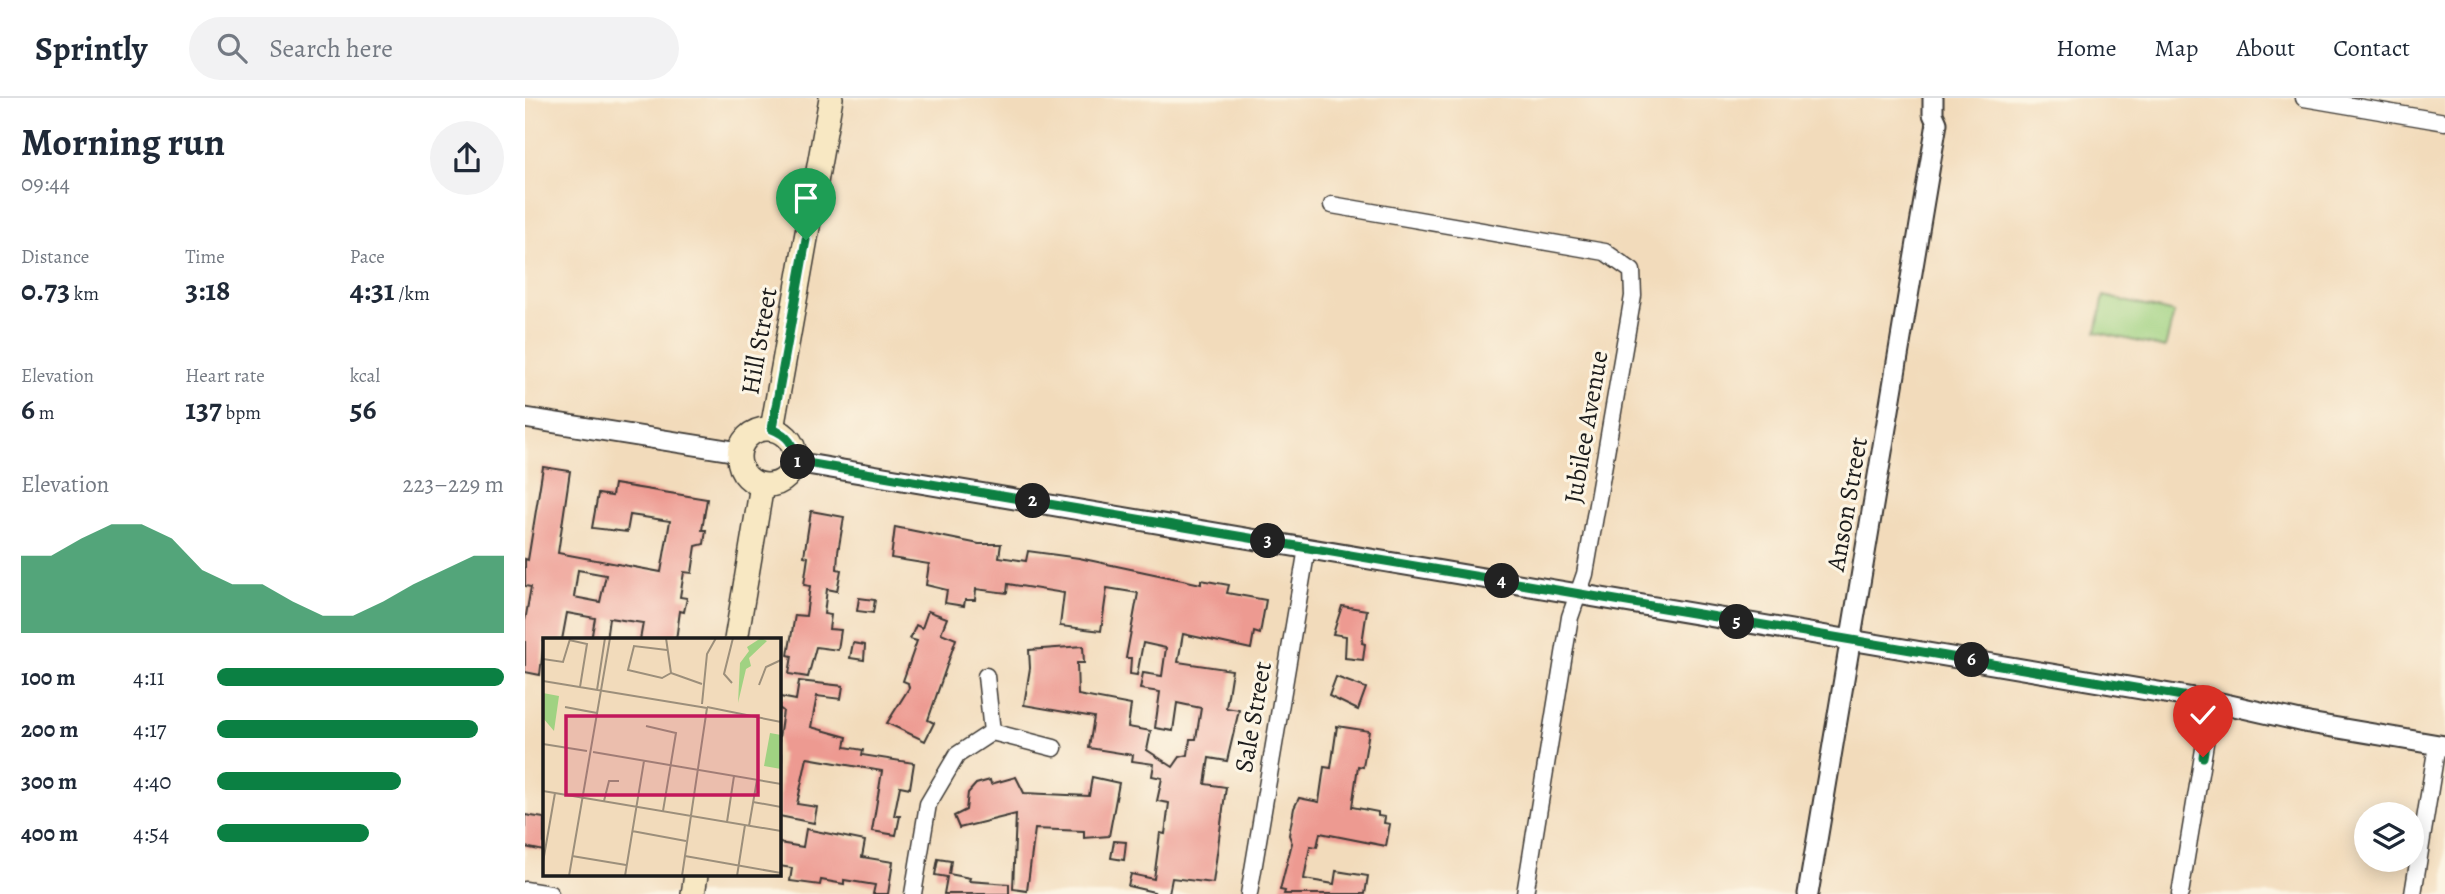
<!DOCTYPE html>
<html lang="en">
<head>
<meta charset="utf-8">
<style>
  :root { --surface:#fff; --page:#f2f2f3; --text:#1f2937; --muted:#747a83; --line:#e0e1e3; --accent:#0b8043 }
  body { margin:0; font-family:Alegreya,serif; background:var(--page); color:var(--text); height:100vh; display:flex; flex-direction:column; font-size:26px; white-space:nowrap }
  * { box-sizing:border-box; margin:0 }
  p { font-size:23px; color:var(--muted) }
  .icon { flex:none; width:38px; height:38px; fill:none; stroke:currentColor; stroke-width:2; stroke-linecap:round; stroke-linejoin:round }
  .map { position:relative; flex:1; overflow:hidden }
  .side { display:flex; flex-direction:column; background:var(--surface); width:525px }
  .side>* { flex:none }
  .controls { position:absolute; left:1829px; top:704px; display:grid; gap:14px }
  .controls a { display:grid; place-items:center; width:70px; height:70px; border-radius:50%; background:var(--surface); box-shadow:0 4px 18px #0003; font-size:35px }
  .pin { position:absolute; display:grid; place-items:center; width:60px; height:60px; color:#fff; margin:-72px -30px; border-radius:50% 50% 50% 0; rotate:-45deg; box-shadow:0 0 7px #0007 }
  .pin .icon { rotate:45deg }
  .km { position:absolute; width:35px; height:35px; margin:-18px; border-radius:50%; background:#222; color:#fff; font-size:19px; line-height:35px; text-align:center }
  .round { display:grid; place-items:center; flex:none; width:74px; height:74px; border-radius:37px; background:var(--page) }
  .head { display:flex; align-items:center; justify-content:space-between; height:119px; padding:0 21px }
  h1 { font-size:38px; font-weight:600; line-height:52px }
  .metrics { display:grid; grid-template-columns:repeat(3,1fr); gap:10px; height:119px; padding:7px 21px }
  .metrics div { display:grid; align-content:center }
  .metrics b { font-size:30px; font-weight:600 }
  .metrics small { font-size:19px; font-weight:400 }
  .metrics p { font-size:19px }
  .chart { height:196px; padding:14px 21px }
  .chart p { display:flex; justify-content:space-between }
  .chart svg { width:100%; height:126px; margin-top:7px; fill:var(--accent); opacity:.7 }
  ul { padding:0 21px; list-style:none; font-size:23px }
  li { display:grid; grid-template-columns:112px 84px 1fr; align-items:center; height:52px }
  li i { height:18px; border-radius:9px; background:var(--accent) }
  header { display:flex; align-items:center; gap:42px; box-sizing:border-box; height:98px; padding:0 35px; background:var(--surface); border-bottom:2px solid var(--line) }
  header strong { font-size:33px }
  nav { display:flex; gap:38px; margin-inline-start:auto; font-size:24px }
  .search { width:490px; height:63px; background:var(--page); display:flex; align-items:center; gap:18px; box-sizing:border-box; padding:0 24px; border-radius:38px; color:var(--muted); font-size:26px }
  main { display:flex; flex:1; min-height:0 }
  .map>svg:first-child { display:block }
  .green { fill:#a0d282; stroke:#5e774f; stroke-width:2 }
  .building { fill:#ed9a91; fill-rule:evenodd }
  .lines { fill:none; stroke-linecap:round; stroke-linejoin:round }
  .minor-casing { stroke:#3c3934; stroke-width:19 }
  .tertiary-casing { stroke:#3c3934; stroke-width:23 }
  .secondary-casing { stroke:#3c3934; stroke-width:26 }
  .minor { stroke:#fff; stroke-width:16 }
  .tertiary { stroke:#fff; stroke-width:19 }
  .secondary { stroke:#f8e8c3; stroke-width:23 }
  .route-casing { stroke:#fff; stroke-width:14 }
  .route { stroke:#0b8043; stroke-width:9 }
  .labels { text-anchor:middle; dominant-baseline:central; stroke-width:6; stroke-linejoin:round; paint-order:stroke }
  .street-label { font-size:26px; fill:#1c1c1c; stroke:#fcf5e5 }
  .inset-road { fill:none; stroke:#9c8f7b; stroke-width:2 }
  .view { fill:#c2185b; fill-opacity:0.15; stroke:#c2185b; stroke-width:3.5 }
  .inset-edge { fill:none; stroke:#1c1c1c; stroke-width:3.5 }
</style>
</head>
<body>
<header>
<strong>Sprintly</strong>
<div class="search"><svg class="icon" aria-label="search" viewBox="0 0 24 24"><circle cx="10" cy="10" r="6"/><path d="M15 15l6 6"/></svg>Search here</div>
<nav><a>Home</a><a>Map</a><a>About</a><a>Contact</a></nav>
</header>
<main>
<section class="side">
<div class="head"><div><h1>Morning run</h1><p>09:44</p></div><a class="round"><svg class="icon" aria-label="share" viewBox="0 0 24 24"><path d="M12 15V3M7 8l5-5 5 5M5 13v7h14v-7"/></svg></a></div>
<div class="metrics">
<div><p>Distance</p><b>0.73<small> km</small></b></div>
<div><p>Time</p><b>3:18</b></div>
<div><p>Pace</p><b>4:31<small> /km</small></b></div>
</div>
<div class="metrics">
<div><p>Elevation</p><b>6<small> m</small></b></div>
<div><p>Heart rate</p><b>137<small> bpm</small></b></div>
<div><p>kcal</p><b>56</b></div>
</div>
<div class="chart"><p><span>Elevation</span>223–229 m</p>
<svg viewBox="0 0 160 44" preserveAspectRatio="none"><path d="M0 44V17L10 17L20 11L30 6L40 6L50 11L60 22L70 27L80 27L90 33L100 38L110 38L120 33L130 27L140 22L150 17L160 17V44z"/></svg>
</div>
<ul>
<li><b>100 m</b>4:11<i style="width:100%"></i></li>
<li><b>200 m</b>4:17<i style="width:91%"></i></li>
<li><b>300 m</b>4:40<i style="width:64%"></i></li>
<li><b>400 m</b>4:54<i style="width:53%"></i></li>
</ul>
</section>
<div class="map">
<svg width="1920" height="796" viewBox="0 0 1920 796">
  <rect width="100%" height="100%" fill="#fcf5e5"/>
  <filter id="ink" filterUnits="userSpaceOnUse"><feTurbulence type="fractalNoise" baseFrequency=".0143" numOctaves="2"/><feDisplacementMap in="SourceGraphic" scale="14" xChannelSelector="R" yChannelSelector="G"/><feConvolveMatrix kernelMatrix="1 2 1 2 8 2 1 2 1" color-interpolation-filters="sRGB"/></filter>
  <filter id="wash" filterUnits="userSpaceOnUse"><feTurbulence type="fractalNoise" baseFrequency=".00686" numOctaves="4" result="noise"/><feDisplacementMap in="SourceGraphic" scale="28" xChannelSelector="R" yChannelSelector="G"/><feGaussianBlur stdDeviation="1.57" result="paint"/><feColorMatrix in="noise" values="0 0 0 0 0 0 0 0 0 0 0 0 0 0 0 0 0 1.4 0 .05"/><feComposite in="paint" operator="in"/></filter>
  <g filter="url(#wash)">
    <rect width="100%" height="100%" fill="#f2dbbb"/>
    <path class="green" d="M1579,198L1649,215L1640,250L1571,234Z"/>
    <g id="blocks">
      <g class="building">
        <path d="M18,369L45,373L33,455L136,474L145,423L105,417L102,434L67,430L73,396L87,398L89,386L182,401L177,432H181L179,446L171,448L167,475L159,474L155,499L162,500L159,514L155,513L151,542H115L118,525L84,520L81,542H66L70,520L42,515L37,542H19L15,577L0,574V523L6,489L0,488V461L3,462ZM53,472L81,477L75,504L49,499Z"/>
        <path d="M286,413L319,419L313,454L312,471L316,472L312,493L302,491L299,516L306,517L304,531L316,532L313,552L291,549L283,579L264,576L267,558L263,557L270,517L281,518L285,488L279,487L283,459L279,458Z"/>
        <path d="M370,429L454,446H476L474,459L501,463L503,453L554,460L676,486V482L704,487L702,495L741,502L735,536L729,534L726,551L658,536L653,564L707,572L701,610L714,612L702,663L684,660L680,686L701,689L688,785L647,780L644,796H628L629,794L603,788L606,776L629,781L635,735L640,736L644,705L632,703L637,680L627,678L629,666L607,663L608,657L564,650L569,619L499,607L505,570L504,552L558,548L559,565H552L553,597L606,607L603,629L626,633L622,652L648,669L655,659L663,657L665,641H671L676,610L652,605L648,633L630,630L635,594L615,591L618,575L637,578L641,550L618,545L612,577L605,576L606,560H601L613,495L582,490L576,533L535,528L539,495L483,486L482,495L451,491L450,502H440L439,508L420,505L422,492L401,487L404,466L366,460Z"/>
        <path d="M334,500L350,502L348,515L332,513Z"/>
        <path d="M817,508L842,512L837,545L840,546L838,562L820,560L821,538L808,536Z"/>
        <path d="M403,513L422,520L416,535L431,541L403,622L409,625L400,643L362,625L384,590L383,585L378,583L392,543L385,541L391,527L397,530Z"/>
        <path d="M328,545L340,547L339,562L325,560Z"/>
        <path d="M811,579L841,590L833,612L804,598Z"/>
        <path d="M274,583L318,588L316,601L292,598L286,629L322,639L320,649L338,652L337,657L389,665L385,690L375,688L369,718H375L371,737L347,733L357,673L282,660L272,706L292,709L289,725L254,718L257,656L254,655V640L258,613L254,610L255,599L271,602Z"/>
        <path d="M812,628L844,633L838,669L833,668L827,709L853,714V718L860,719L859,725L865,726L861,748L795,735L792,749L785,748L779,781L809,786L811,773L843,778L840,796H759L760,793L755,792L767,745L764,737L769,710L774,700L794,704L799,669L806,670Z"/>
        <path d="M491,679L499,695L564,698L567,679L594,685L584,738L559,740V733L510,731L502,793L488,791L491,716L434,730L429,718L441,712L443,695L451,686L465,682L466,686Z"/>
        <path d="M0,717L19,720V753L0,749Z"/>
        <path d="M281,731L340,743L337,759L368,764L363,796H348L350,787L319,782V786L296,782L295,787L265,783L267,770L254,768V745L278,749Z"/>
        <path d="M589,743L601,744L599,762L586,760Z"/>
        <path d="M413,761L426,763L424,776L445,780L444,783L484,786V796H419L422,779L410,777Z"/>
      </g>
    </g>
  </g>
  <g filter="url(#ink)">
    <use href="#blocks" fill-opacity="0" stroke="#3c3934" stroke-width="2"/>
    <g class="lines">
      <g class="minor-casing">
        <g id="minor">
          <path d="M1779,0L1920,24"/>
          <path d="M807,107L1080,154L1107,173L1108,198L1060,476L1045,519L1000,796"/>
          <path d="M461,578L467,634"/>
          <path d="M0,792L25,796"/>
          <path d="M388,796L403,706L432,657L467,634L529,650"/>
          <path d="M724,796L782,450"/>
          <path d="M1655,796L1687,603"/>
          <path d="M1888,796L1912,647"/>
        </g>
      </g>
      <g class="tertiary-casing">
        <g id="tertiary">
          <path d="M0,320L214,354"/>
          <path d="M270,364L1687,603L1784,625L1920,648"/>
          <path d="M1283,796L1412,25L1408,16V0"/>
        </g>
      </g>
      <g class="secondary-casing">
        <g id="secondary">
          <circle cx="242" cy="359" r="28"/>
          <path d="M247,331L306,0"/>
          <path d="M211,542L237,387"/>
          <path d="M168,796L171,777"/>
        </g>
      </g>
      <use href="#minor" class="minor"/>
      <use href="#tertiary" class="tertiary"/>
      <use href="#secondary" class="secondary"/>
    </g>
  </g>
  <g class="lines" filter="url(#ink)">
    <g class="route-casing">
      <path id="route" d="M281,142L247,331C263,337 270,347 270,363L1687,603L1678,659"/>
    </g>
    <use href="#route" class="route"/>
  </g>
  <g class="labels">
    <g class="street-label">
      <text transform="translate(234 243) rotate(-80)">Hill Street</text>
      <text transform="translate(1061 329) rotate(-80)">Jubilee Avenue</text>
      <text transform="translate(1322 406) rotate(-80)">Anson Street</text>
      <text transform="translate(728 619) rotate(-80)">Sale Street</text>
    </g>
  </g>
  <g transform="translate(18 540)">
    <rect width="238" height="238" fill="#f2dbbb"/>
    <path d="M218,0L224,3L206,20L208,28L203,31L195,65L197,25L206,13L204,9ZM0,55L16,58L11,93L0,80ZM227,95L238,97V131L221,128Z" fill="#a0d282"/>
    <path class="inset-road" d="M123,0L128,35L159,46M26,2L44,6L37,49M124,12L91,8L85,32L119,40L128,35M0,21L20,24L27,1M0,43L164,70M189,45L181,36L190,0M216,47L223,29L238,22M54,52L62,0M159,66L164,16L173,0M164,69L238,84M43,73L22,69L54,75M103,88L133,95L120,173M0,106L44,113M50,114L238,146M0,153L238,193M61,163L66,143H76M210,164L238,169M184,184L191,138M206,188L214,142M89,193L143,203M29,218L83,227M142,218L238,235M0,224L12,155M26,238L67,0M82,238L101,123M139,238L164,70M194,238L202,187"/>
    <path class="view" d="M23,78H215V157H23Z"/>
    <rect width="238" height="238" class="inset-edge"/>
  </g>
</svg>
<div class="controls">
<a><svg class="icon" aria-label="layers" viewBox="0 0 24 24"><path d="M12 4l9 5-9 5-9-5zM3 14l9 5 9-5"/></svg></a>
</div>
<div class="pin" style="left:281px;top:142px;background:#1e9e55"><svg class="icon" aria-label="arrive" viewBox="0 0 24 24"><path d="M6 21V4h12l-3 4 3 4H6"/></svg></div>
<div class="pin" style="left:1678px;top:659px;background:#d93025"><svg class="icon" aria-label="check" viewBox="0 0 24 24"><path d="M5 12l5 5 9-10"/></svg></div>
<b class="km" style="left:273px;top:364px">1</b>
<b class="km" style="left:508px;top:403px">2</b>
<b class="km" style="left:743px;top:443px">3</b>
<b class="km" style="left:977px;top:483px">4</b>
<b class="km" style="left:1212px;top:524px">5</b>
<b class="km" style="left:1447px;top:562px">6</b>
</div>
</main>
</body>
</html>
